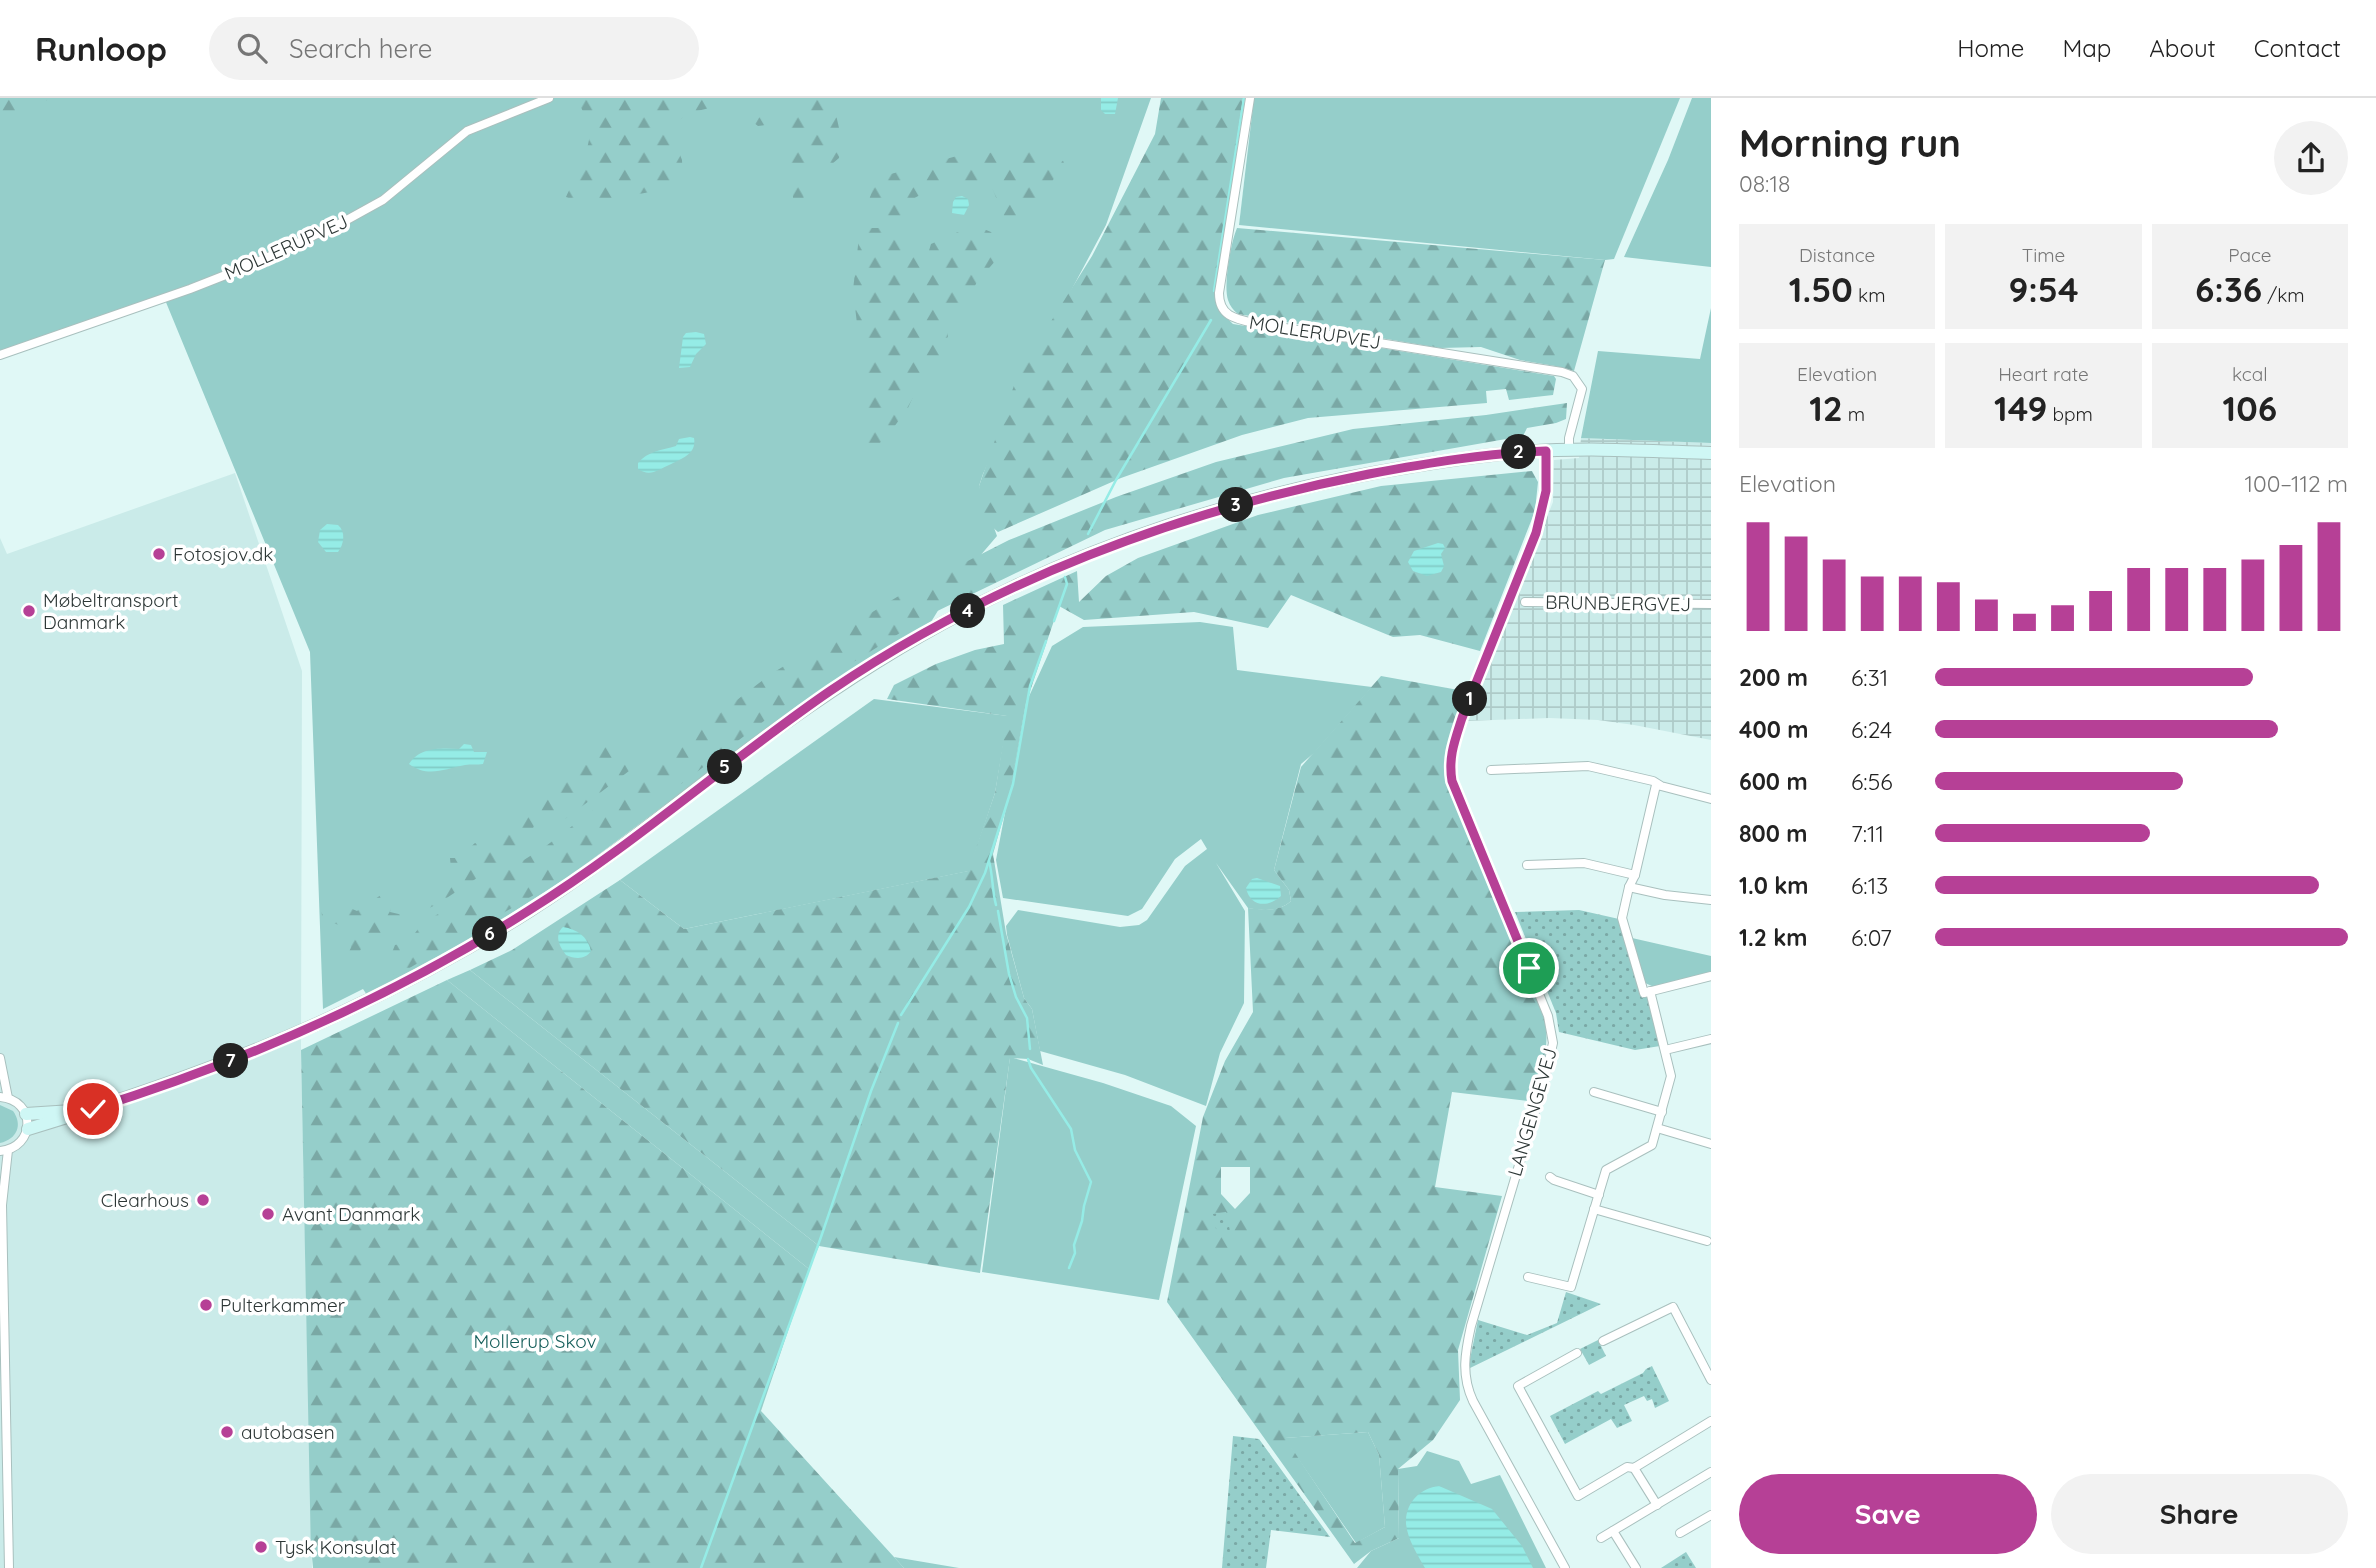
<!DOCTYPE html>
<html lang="en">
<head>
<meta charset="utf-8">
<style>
  :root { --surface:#fff; --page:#f2f2f2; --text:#222; --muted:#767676; --line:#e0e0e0; --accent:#b64096 }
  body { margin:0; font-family:Quicksand,sans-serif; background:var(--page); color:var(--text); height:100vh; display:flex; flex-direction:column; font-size:26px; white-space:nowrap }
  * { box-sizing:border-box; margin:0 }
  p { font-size:23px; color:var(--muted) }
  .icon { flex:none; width:38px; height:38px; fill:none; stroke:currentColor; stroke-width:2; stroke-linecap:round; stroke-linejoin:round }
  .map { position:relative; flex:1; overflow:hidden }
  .sheet { display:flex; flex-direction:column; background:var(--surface); width:665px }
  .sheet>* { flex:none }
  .pin { position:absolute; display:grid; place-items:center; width:60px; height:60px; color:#fff; margin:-30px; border:4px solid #fff; border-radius:50%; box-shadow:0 2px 7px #0007 }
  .km { position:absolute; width:35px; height:35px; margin:-18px; border-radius:50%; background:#222; color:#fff; font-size:19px; line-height:35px; text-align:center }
  .round { display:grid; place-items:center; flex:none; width:74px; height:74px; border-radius:37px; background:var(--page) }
  .summary { display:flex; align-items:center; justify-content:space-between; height:119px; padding:0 28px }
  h1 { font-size:38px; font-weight:700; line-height:52px }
  .stats { display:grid; grid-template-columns:repeat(3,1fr); gap:10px; height:119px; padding:7px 28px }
  .stats div { display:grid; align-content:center; border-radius:0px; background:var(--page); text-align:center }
  .stats b { font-size:35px; font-weight:700 }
  .stats small { font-size:19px; font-weight:400 }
  .stats p { font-size:19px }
  .chart { height:196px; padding:14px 28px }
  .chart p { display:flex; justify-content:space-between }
  .chart svg { width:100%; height:126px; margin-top:7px; stroke:var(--accent); stroke-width:6 }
  .action { display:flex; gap:14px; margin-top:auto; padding:14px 28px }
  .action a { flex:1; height:80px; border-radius:42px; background:var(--accent); color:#fff; font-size:28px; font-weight:700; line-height:80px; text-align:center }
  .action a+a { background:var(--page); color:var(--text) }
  ul { padding:0 28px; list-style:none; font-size:23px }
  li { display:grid; grid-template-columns:112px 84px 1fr; align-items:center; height:52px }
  li i { height:18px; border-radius:9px; background:var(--accent) }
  header { display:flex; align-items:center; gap:42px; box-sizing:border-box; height:98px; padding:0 35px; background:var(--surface); border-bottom:2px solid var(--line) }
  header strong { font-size:33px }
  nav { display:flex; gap:38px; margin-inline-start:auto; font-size:24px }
  .search { width:490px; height:63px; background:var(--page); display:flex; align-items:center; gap:18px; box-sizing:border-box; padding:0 24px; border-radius:38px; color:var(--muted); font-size:26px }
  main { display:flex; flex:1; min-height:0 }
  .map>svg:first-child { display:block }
  .built { fill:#caebe9 }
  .industrial { fill:url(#industrial-grid) }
  .grass { fill:#95ceca }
  .forest { fill:url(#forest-firs); fill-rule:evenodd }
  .park { fill:url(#park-dots) }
  .water { fill:url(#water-rules) }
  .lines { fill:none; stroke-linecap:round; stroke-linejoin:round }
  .stream { stroke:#95ece6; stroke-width:2.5 }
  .street-casing { stroke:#a9c0be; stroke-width:10 }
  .secondary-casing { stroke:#a9c0be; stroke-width:14 }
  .street { stroke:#fff; stroke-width:8 }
  .secondary { stroke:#cff7f5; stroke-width:12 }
  .route-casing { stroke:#fff; stroke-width:14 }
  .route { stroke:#b64096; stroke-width:9 }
  .poi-dot { fill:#b64096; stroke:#fff; stroke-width:2.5 }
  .labels { text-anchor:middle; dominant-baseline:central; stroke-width:7; stroke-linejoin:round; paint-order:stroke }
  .street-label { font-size:19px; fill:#2c3635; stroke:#fff }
  .poi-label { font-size:19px; fill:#2c3635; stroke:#fff; text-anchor:start }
  .park-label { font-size:19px; fill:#165f5b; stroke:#fff }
</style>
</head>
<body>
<header>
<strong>Runloop</strong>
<div class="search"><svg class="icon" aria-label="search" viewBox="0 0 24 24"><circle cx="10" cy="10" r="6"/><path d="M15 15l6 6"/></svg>Search here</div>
<nav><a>Home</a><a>Map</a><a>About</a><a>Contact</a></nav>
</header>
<main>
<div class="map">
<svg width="1711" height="1470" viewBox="0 0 1711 1470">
  <defs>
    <pattern id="industrial-grid" width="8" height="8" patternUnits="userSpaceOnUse" patternTransform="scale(1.75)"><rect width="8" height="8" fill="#caebe9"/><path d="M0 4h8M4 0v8" fill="none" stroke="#aecac8"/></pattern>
    <pattern id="forest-firs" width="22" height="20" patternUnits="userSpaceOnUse" patternTransform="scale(1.75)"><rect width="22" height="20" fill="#95ceca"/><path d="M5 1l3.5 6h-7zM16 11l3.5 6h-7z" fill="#7aa8a5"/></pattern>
    <pattern id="park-dots" width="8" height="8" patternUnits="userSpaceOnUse" patternTransform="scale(1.75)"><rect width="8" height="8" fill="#95ceca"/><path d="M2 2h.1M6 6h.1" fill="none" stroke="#7aa8a5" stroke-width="1.8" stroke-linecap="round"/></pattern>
    <pattern id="water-rules" width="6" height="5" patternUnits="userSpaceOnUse" patternTransform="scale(1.75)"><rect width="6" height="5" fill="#95ece6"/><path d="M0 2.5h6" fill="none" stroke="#81cbc6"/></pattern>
  </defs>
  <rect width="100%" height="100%" fill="#e0f8f6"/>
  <path class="built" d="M235,375L302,573L301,952L312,1470H0V440L7,456Z"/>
  <path class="industrial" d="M1581,340L1711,345V642L1634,627L1598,622L1549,620L1466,623L1553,404L1554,362L1579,360Z"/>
  <g class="grass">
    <path d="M0,0H1151L1106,127L1033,264L983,376L979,388L997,438L950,493L931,524L857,568L797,608L570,778L479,836L367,897L363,891L323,911L310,554L163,197L0,255Z"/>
    <path d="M1254,0H1680L1614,161L1605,162L1239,127Z"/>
    <path d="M1692,0H1711V169L1624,159L1668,62Z"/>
    <path d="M1711,210V345L1581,340L1598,253L1700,261Z"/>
    <path d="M1200,524L1233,529L1237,572L1372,589L1314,655L1301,666L1274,772L1289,792L1291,803C1279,814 1263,813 1248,810L1216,765L1245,813L1244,905L1220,955L1206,1008L1125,977L1040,953L1032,911L1024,900L1007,837L1006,828L1018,812L1120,829L1139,827L1147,822L1185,768L1207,751L1201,741L1175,761L1142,811L1128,818L1003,800L996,762L1026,605L1052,548L1083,529Z"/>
    <path d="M874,601L1008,618L995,695L969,773L684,831L620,782Z"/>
    <path d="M1632,840L1711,858V874L1654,889L1643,884Z"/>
    <path d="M470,872L819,1148L809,1171L447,882Z"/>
    <path d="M1010,959L1103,985L1171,1008L1196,1028L1159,1202L982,1174Z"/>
    <path d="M0,1007L13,1013C23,1027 17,1041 0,1045Z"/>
    <path d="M1368,1334L1379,1357L1385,1429L1356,1445L1284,1340Z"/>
    <path d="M1427,1353L1459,1363L1471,1386L1500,1377L1546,1470H1357L1371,1453L1399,1440L1398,1371L1417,1368Z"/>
    <path d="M364,1457V1470H313L312,1459Z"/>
    <path d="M894,1459L959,1470H904Z"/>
  </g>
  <g class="forest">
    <path d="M4,0H51L36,8L26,7L0,21V2Z"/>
    <path d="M578,0H734V4L685,16L671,33L682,62L683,85L661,92L584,106L566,99C574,82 595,43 589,25C585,16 580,10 578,0Z"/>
    <path d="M756,0H769L765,27L758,28L754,25L756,17Z"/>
    <path d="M786,0H835C834,24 845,34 839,60L832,66L821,65L813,61C800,78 803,96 806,116L801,118L794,114Z"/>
    <path d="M1161,0H1243L1217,178C1216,201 1215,210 1233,226L1554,278L1556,281L1553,297L1509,302L1506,291L1486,293L1487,305L1308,320L1242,337L1121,380L998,434L982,420L979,388L1018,276L1092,158L1155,36Z"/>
    <path d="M1025,51L1052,55L1064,64C1047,90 1039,116 1006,123L990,85L945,83L911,102L903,128L864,118L876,80L957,58Z"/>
    <path d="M979,129L991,134L1003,154L977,184L964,208L957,212L948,228V238L933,276L924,283L917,290L908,310L885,341L877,347L862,351L866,258L858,234L853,192L860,130H881L901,134L907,145L909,154L918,160L928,156L931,146L967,130Z"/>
    <path d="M1237,130L1605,162L1574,273L1555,268L1520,262L1481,249L1440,250L1238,216C1233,212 1230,208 1228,202C1223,187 1231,144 1237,130Z"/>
    <path d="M1567,305L1566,321L1556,325L1527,330L1523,338L1284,380L1105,432L927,518L785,607L539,794L401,875L389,878L391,857L395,847L408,844L422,826L546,748L771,576L897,499L1009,442L1116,399L1216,364L1353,331L1486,317Z"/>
    <path d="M1532,373L1538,384L1535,413L1480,553L1420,537L1393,539L1291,497L1268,530L1194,514L1084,522L1059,508L1026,605L1008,703L993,756L1006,835L1024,900L1032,911L1043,967L1028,961L1010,960L980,1175L819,1148L470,872L512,852L620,782L684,831L968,773L995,695L1007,618L887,601L894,587L936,566L975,552L1004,546L1003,507L1077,473L1079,504L1106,478L1138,460L1258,417L1381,388Z"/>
    <path d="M1381,578L1464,593L1445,665L1450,691L1544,920C1552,953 1539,973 1529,1003L1452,994L1435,1089L1502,1098L1458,1252L1460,1302L1433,1342L1398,1371L1399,1440L1371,1453L1354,1466L1167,1204L1203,1019L1225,963L1253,914L1248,810C1264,812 1279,814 1291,803L1289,792L1274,772L1301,669ZM1221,1069H1250V1095L1235,1111L1221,1096ZM1368,1334L1379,1357L1385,1429L1355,1445L1285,1340Z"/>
    <path d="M606,648L617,660L630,662L633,670L553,730L546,721L533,729L539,739L439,805L366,843L355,861L347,859L351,849V831L330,824L322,819L321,801L331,802L357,813L384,795L392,803L390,814L407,818L425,808L452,783L450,760H458L475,745L485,747L492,736L510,726L538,698L570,681L581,672L600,650Z"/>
    <path d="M447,882L809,1171L761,1313L904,1470H364L363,1457L311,1459L301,952Z"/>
  </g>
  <g class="park">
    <path d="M1579,812L1619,821L1642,900L1649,898L1660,948L1635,952L1559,934L1556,915L1515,814Z"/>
    <path d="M1226,1114L1230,1133L1217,1136L1213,1116Z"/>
    <path d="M1566,1194L1601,1206L1468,1271L1478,1222L1527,1237L1557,1225Z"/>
    <path d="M1598,1242L1606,1258L1589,1267L1580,1251Z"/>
    <path d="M1652,1268L1669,1303L1655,1310L1652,1301L1647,1303L1644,1298L1624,1307L1632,1323L1617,1330L1611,1321L1565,1346L1550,1318L1598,1293L1601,1296L1643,1275L1646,1271Z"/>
    <path d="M1233,1338L1259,1341L1330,1439L1271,1432L1266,1470H1222Z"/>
    <path d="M1686,1454L1696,1470H1661Z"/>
  </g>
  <g class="water">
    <path d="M1101,0H1118L1115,16H1105L1101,12Z"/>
    <path d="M962,98L968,101L969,107L964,117L952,115L953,104L956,99Z"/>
    <path d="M696,234L704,236L706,246L696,256L690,269L679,270L683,239L686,235Z"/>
    <path d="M690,339L694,340C697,356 681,361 669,367C658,372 650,379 638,371V365C648,353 662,352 676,348L679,341Z"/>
    <path d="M327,426L338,427C346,434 344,446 338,454H326L318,444L320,432Z"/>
    <path d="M1438,445L1443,446L1445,450L1441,456L1444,468L1441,474L1427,478L1413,473L1408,464L1414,453Z"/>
    <path d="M464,646L471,647L474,654H487L483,666C477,667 471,666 465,667C444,671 428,680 409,666C420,649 441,650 459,651Z"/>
    <path d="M1257,780L1280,788L1281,798C1268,810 1250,809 1246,790L1252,781Z"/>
    <path d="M563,829C577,831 588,839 591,853C585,862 575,861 566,857C559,848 554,837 563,829Z"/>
    <path d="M1439,1388L1492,1411L1522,1448L1533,1470H1425C1418,1458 1405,1437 1406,1422C1407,1403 1421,1390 1439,1388Z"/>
  </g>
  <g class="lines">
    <g class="stream">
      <path d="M1214,193L1244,0"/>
      <path d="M1088,436L1116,382L1211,222"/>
      <path d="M1054,523L1067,486L1065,479"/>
      <path d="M989,763C993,778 992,792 996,807"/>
      <path d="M998,813L1009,876L1016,899L1027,920L1030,951"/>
      <path d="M901,917L969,809L985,775L1013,686L1030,588L1046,543"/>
      <path d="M1028,961L1031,970L1071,1031L1075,1052L1091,1084L1084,1108L1082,1123L1074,1147L1075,1155L1069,1170"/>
      <path d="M701,1470L821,1139L871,993L898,925"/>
    </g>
    <g class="street-casing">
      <g id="street">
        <path d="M1250,0L1219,195C1219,218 1235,221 1254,225L1562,274L1573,278L1582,291L1569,340V352"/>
        <path d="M0,257L190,191L251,167L345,123L383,102L467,33L549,0"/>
        <path d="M1546,353V393L1536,435L1453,646L1449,666L1452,683L1548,918L1553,945L1545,980L1471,1228C1465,1255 1461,1277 1473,1303L1565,1470"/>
        <path d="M1525,504L1711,506"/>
        <path d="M1491,672L1588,668L1653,683L1661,688L1711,701"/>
        <path d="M1656,687L1635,777L1629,789L1622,820L1644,895L1711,878"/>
        <path d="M1527,767L1584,765L1635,777"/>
        <path d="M1629,789L1665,797L1711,802"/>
        <path d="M1665,952L1711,941"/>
        <path d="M0,960L8,1000"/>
        <path d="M1594,994L1662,1014"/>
        <path d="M0,999C37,1002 36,1050 0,1053"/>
        <path d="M1657,1030L1711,1046"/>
        <path d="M8,1052L2,1107L9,1470"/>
        <path d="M1550,1079L1554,1082L1599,1097"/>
        <path d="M1594,1111L1707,1143"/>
        <path d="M1528,1179L1571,1189L1606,1072L1652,1047L1671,978L1650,893"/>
        <path d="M1603,1243L1673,1209L1711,1282"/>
        <path d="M1577,1255L1518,1288L1578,1398L1627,1369L1634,1370L1711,1323"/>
        <path d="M1634,1370L1657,1407"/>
        <path d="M1613,1433L1636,1470"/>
        <path d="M1680,1435L1711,1417"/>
        <path d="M1601,1440L1711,1374"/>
      </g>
    </g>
    <g class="secondary-casing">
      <g id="secondary">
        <path d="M26,1016L72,1013"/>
        <path d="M28,1031C207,977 369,914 529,813C602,767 669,711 738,659C803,611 870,565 941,526C1087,446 1250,394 1414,368C1451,362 1488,356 1525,354C1587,349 1649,353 1711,355"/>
      </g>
    </g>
    <use href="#street" class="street"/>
    <use href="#secondary" class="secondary"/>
  </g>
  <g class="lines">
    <g class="route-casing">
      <path id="route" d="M93,1011C246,963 393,899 528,813C634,747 728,663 830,593C992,483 1179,413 1369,376C1428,365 1487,355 1546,353V393L1536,435L1462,620C1455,642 1448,659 1452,683L1529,870"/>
    </g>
    <use href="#route" class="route"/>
  </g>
  <g class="poi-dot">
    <circle cx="159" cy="456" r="7"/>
    <circle cx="29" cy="513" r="7"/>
    <circle cx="203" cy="1102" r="7"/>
    <circle cx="268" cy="1116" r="7"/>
    <circle cx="206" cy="1207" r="7"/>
    <circle cx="227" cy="1334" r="7"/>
    <circle cx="261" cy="1449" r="7"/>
  </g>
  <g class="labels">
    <g class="street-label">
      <text transform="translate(286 149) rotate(-24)">MOLLERUPVEJ</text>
      <text transform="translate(1315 234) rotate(9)">MOLLERUPVEJ</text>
      <text transform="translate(1618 505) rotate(1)">BRUNBJERGVEJ</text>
      <text transform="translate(1532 1014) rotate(-74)">LANGENGEVEJ</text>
    </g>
    <g class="poi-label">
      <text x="173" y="456">Fotosjov.dk</text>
      <text x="43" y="502">Møbeltransport<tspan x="43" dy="22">Danmark</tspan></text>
      <text x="189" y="1102" text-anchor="end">Clearhous</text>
      <text x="282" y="1116">Avant Danmark</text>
      <text x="220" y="1207">Pulterkammer</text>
      <text x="241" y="1334">autobasen</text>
      <text x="275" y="1449">Tysk Konsulat</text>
    </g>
    <g class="park-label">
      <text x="535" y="1243">Mollerup Skov</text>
    </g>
  </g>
</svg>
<div class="pin" style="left:1529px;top:870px;background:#1e9e55"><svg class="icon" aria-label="arrive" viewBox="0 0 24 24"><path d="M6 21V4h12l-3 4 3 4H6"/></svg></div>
<div class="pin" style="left:93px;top:1011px;background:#d93025"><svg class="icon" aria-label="check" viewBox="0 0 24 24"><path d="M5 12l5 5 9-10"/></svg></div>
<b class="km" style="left:1470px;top:601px">1</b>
<b class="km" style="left:1519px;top:354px">2</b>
<b class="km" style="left:1236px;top:407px">3</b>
<b class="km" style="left:968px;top:513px">4</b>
<b class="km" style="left:725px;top:669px">5</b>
<b class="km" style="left:490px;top:836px">6</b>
<b class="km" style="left:231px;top:963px">7</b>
</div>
<section class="sheet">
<div class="summary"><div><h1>Morning run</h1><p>08:18</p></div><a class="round"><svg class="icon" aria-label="share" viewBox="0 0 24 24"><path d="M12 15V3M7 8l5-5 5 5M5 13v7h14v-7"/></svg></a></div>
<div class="stats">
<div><p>Distance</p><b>1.50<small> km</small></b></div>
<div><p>Time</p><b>9:54</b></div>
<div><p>Pace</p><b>6:36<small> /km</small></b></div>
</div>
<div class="stats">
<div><p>Elevation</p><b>12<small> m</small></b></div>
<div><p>Heart rate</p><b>149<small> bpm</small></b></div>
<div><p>kcal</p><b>106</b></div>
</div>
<div class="chart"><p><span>Elevation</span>100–112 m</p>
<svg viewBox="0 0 160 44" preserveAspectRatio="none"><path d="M5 44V6M15 44V11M25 44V19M35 44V25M45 44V25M55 44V27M65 44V33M75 44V38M85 44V35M95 44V30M105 44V22M115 44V22M125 44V22M135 44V19M145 44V14M155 44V6"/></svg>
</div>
<ul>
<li><b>200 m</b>6:31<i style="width:77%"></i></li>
<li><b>400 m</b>6:24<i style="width:83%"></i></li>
<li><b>600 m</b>6:56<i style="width:60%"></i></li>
<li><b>800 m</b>7:11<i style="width:52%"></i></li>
<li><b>1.0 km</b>6:13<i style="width:93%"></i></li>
<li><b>1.2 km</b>6:07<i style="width:100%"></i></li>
</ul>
<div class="action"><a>Save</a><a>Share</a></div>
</section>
</main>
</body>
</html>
